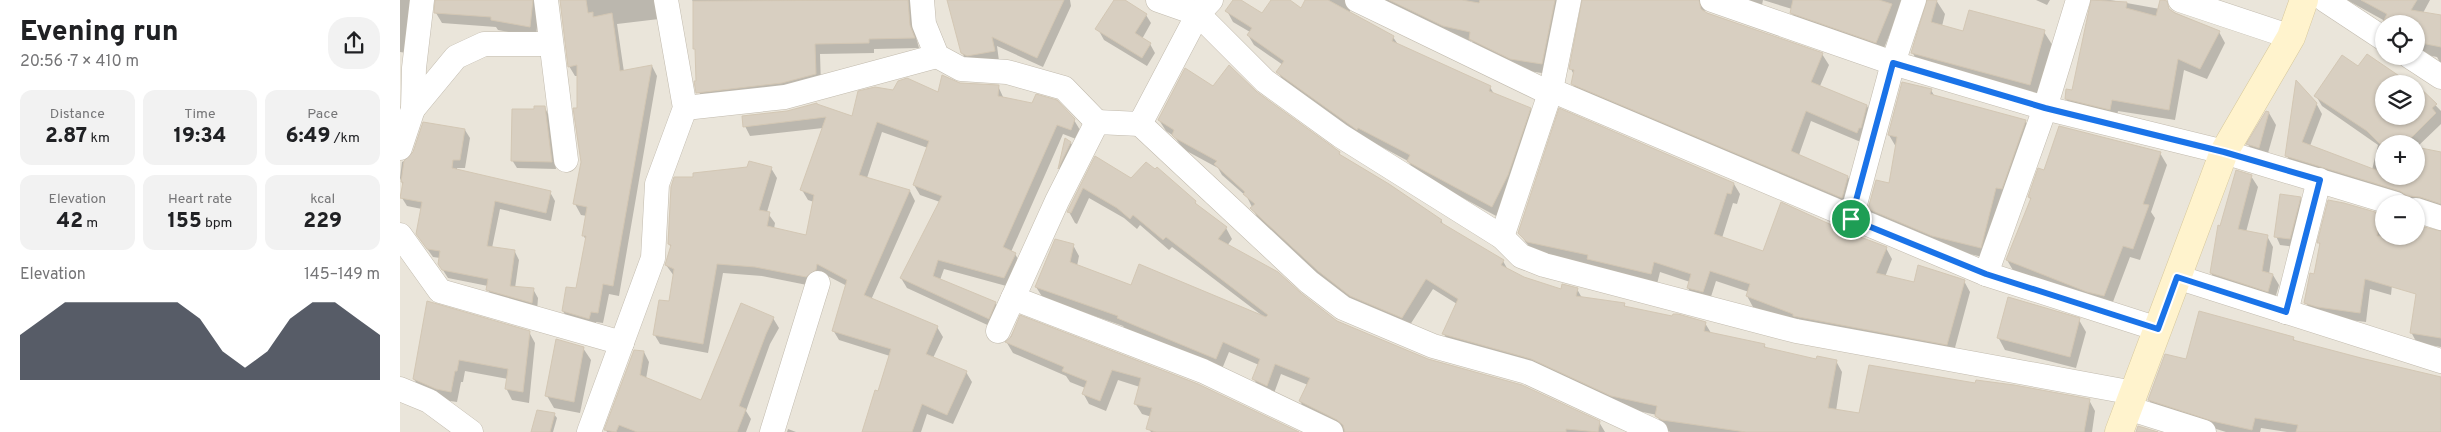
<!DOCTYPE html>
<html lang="en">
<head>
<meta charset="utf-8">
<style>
  :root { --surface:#fff; --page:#f2f2f2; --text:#202124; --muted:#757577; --accent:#111827 }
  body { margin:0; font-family:Overpass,sans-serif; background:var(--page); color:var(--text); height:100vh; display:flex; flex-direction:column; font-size:19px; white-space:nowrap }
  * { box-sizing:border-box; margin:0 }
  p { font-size:16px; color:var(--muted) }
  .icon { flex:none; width:28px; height:28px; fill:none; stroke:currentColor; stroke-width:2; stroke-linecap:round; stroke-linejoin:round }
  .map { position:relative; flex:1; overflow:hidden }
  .drawer { display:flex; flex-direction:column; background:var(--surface); width:400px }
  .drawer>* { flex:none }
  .fabs { position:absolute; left:1975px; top:15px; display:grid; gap:10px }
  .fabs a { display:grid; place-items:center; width:50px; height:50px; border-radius:50%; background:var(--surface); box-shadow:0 1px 4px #0004; font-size:25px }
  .pin { position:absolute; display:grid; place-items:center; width:42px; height:42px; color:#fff; margin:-21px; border:2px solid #fff; border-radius:50%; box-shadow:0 1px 5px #0007 }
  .round { display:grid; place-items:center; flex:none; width:52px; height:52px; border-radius:20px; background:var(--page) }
  .summary { display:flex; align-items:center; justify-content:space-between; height:85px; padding:0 20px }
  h1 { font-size:28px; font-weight:800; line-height:38px }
  .metrics { display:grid; grid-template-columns:repeat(3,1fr); gap:8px; height:85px; padding:5px 20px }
  .metrics div { display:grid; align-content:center; border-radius:12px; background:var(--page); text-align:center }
  .metrics b { font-size:21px; font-weight:800 }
  .metrics small { font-size:14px; font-weight:400 }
  .metrics p { font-size:14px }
  .chart { height:140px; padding:10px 20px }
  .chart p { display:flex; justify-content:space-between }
  .chart svg { width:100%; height:90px; margin-top:5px; fill:var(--accent); opacity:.7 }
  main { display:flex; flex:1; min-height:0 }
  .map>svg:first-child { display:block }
  .residential { fill:#eae5da; fill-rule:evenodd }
  .shadow { fill:#0003 }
  .building { fill:#d8cfc1; stroke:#d3c7b4 }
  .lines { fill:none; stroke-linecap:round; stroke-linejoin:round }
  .street-casing { stroke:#c2bbae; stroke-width:25 }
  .secondary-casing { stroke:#d6c79b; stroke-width:29 }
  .street { stroke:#fff; stroke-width:24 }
  .secondary { stroke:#fff3cd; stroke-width:28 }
  .route-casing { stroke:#fff; stroke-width:10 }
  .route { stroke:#1a73e8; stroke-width:6 }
</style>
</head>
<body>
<main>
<section class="drawer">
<div class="summary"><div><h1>Evening run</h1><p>20:56 · 7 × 410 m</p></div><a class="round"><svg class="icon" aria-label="share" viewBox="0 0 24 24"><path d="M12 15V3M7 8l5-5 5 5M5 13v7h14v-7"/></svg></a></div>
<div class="metrics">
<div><p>Distance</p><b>2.87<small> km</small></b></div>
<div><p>Time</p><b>19:34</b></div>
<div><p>Pace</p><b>6:49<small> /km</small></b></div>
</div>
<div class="metrics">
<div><p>Elevation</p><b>42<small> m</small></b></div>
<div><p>Heart rate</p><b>155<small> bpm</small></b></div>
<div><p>kcal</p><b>229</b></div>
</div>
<div class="chart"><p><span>Elevation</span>145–149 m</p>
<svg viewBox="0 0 160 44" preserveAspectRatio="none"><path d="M0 44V22L10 14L20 6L30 6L40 6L50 6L60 6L70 6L80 14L90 30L100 38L110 30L120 14L130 6L140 6L150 14L160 22V44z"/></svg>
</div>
</section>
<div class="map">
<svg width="2041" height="432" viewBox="0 0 2041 432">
  <rect width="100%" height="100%" fill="#f6f3ec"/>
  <path class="residential" d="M0,0H2041V432H0ZM1984,24H2016V56H1984ZM1984,84H2016V116H1984ZM1984,144H2016V176H1984ZM1984,204H2016V236H1984Z"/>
  <g class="shadow">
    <path d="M0,0H15L7,53L0,52Z"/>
    <path d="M36,0H142L139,6L136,37L98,30L96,27L42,23L36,13Z"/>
    <path d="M161,0H263L259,19L217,24L224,72L252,66L257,76L219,296L209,294L203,323L196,322L195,329L169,322L163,311L177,290L186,240L183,235L187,216L181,215L175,204L182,162L178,109L179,76H175L169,66Z"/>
    <path d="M292,0H519L514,12L516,37L519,48L474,49V53L420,54L421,85L305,103L299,92L295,4Z"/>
    <path d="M548,0H670L671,6L643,67L597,46L599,61L568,63L562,53Z"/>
    <path d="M715,0H722L746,15L751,23L742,39L750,44L755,53L747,66L704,40L699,31Z"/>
    <path d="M834,0H838L891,33L907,0H955L950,6V13L993,37L999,46L1090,87L1094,94L1130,109L1136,120L1098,217L1015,172L1008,161L965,138L963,140L884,83L878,72L883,65L854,45L848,35L850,32L833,22L827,11Z"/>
    <path d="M974,0H1168L1148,74L1117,69L1077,49L1072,41L1050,37Z"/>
    <path d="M1183,0H1309L1304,12L1422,54L1429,65L1420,86L1467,106L1473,117L1463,143L1411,121L1399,155L1448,177L1454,187L1448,208L1179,94L1172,83L1174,75L1171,69Z"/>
    <path d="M1331,0H1503V1L1482,53L1398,23L1391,12L1392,9L1363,0L1361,10Z"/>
    <path d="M1528,0H1536L1545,14L1542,26L1564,32H1644L1653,46L1638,100L1521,67L1512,52Z"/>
    <path d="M1636,0H1650L1647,5Z"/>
    <path d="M1692,0H1710L1771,11L1819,32L1825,43L1807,79L1784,70L1775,120L1718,111L1716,121L1672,110L1666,98L1673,92Z"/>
    <path d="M1947,0H2030L2023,13L2041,17V64L2037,57L2016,53V24H1985V21Z"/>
    <path d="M1959,68L2009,84L2012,81L2015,84H1984V116H2016V85L2041,111V124L2016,148V144H1984V176H2016L2041,153V211L2010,204L2007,201L1893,166L1887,156L1916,103L1922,114L1910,146L1972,170L1978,145L1922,106L1916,96Z"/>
    <path d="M560,84L598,86L604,99L674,120L680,130L676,139L663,134L611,252L615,254L621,264L610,287L544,269L540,280L595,303L601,313L594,328L507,288L501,278L540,202L520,195L514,185L528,148L482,132L467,178L510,191L515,201L471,300L537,327L543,337L533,358L566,372L572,382L553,424L527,414L521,432H463L479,393L490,356L439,340L433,330L447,286L422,273L412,286L362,276L323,273L308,353L260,344L254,334L270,303L274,276L266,265L271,248L269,244L295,179L348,168H371L377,178L367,212L375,223L374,229L407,236L414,202L408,200L402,190L423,128L350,136L345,126L387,112L453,118L494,92L539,94Z"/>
    <path d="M813,88L856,93L939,153L942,158L1041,220L1044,226L1103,261L1108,270L1124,278L1162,290L1177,289L1182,298L1224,304L1226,308L1305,323L1311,333L1364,345L1367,349L1417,360L1436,361L1442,372L1436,411L1460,415L1576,384L1689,400L1695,411L1692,432H1270L1263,427L1257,415L1219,407L1050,345L1044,334L1057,304L1033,289L1008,328L957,307L925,282L858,219L847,197L822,175L818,168L783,149L774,136L766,131L759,120Z"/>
    <path d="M1531,90L1535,97L1625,121L1632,132L1587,258L1539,247L1476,221L1469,209L1490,184L1496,147L1489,135Z"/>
    <path d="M145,108L149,116L156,169L117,168L112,160L136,111Z"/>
    <path d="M1869,113L1876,125L1866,160L1855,157L1848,144Z"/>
    <path d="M65,130L70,138L65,168H57V170L150,192L155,201L151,221L100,209L92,248L115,252L119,260L115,288L133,289L138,298L137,311L93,298L88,290V286L48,278L39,264L40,258L33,257L23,243L22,209L7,206L2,198L4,188L0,178L2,162Z"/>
    <path d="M666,140L671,143L676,152L663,176L659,169Z"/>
    <path d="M1760,153L1767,165L1751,212L1755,218L1740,260L1730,257L1711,307L1614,272L1607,260L1631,201L1629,197L1645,172Z"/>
    <path d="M696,158L732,180L795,202L799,208L826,228L832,239L827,246L900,294L937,322L1027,360L1199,422L1205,432H944L906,412L900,401L908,385L881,374L873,396L860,390L854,379L859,365L829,352L822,369L725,329L723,326L643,298L636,287L673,245L679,256L677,266L731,287L864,317L772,247L769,250L740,225L737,229L724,218L689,198L677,224L675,223L669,212Z"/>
    <path d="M1851,176L1858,187L1846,232L1867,236L1873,247L1869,274L1873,275L1879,285L1874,302L1817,284L1811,273Z"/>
    <path d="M1334,184L1340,194L1337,204L1333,203L1322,238L1363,252L1446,233L1486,248L1492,259L1485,277L1514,283L1564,281L1570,292L1553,355L1399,324L1353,307L1347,296L1349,292L1316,281L1309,303L1294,299L1288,288L1290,282L1260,272L1257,284L1194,270L1191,265L1134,253L1119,233Z"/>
    <path d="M1900,198L1905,206L1895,247L1880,245L1876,236Z"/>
    <path d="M1944,204L1984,216V236H2016L2041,232V278L1993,275L1991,295L1970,289L1966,322L1924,317L1912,313L1906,303L1915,275L1920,245L1919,243Z"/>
    <path d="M2041,293V347L2017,343L2011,332Z"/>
    <path d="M28,302L129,332L135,343L129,403L112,400L106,388L108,379L65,371L63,382H61L57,402L43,400L21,391L14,379Z"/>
    <path d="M621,317L896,432H751L749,429L752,417L742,414L735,403L740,387L718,380L706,411L689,404L683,393L685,388L670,382L666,376L613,353L607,343Z"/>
    <path d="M373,318L379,328L370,344L346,411L351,419L346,432H207L206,430L244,352L249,362L246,379L302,401Z"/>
    <path d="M1679,320L1686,332L1676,368L1605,350L1598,337Z"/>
    <path d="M1893,338L1896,342L2041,378V432H1887L1861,428L1860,432H1826L1755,410L1749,400L1786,361Z"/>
    <path d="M183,348L191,360L180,413L154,408L147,396Z"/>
    <path d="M154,414L157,418L153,432H132Z"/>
    <path d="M388,429L396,432H387Z"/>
  </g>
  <g class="building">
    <path d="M35,0H133L130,27L91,20V17L34,13Z"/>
    <path d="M160,0H186L188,13L193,12V17L212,13L220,71L252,65L213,286L203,284L198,313L191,312L189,319L162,311L166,287L176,288L186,236H182L187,207L173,204L181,162L173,108H177V65L168,67Z"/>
    <path d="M508,0L510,25L515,38L469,39V43L415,44L416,74L382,83L296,93L294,81H296L295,49H293V1Z"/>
    <path d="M547,0H664L637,58L592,37L595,51L567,56L561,53Z"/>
    <path d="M714,0H725L747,14L735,33L751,43L742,58L695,29Z"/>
    <path d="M833,0H841L862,13L871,0H890L901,8L905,0H928L994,36L992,41L1091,86L1089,91L1131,108L1108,175L1092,207L1010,163L1007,161L1010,155L958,128L957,130L876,72L884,61L847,35L852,28L825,11Z"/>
    <path d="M989,0H1062L1079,3L1080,0H1155L1142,64L1110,59L1069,39L1070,32L1043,26Z"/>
    <path d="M1182,0H1299L1301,9L1307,13L1423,53L1411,82L1467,105L1461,128H1459L1457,133L1406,111L1391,151L1448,176L1442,198L1171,84L1174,70L1169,69Z"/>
    <path d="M1393,0H1479L1492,4L1476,43L1390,13Z"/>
    <path d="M1527,0H1537L1531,22L1563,31L1569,10L1645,30L1630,85L1511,53Z"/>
    <path d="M1691,0L1727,2L1726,8L1756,16L1760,0H1763L1767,1L1769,9L1775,13L1820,31L1800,69L1778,59L1769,110L1712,100L1710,110L1665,99L1666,89L1672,90Z"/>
    <path d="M1961,0H2017L2011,10L2041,15V47L2016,42V24H1986L1983,22L1987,14Z"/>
    <path d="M1967,54L2011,84H1984V116H2016V84L2037,104L2032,108L2036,113L2005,144H1980L1967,131L1914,96L1942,55L1958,66Z"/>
    <path d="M829,65L857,92L940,152L939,154L989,184L1042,220L1040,222L1104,260L1101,265L1124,277L1161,289L1162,284L1178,288L1176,296L1225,303L1224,306L1272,316L1273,314H1278L1306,322L1304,331L1365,344L1364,347L1416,359L1417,356L1437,360L1428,408L1459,413L1469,365L1575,383L1576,380L1614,385L1690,399L1684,432H1346L1262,420L1255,416L1257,406L1211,396L1131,359L1042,334L1058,299L1026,279L1002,318L950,296L918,271L850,208L855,204L843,194L845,192L814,164L817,161L775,138L772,135L774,130L758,120L785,68L813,86Z"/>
    <path d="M542,75L560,83L599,85L598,96L632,103L636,94L657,100L675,119L671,130L657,125L607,238L603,247L616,253L604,278L538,260L533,276L596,302L589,319L500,278L542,196L513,185L529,141L477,122L459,175L510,190L464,295L538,326L526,354L567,371L547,415L522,404L512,432H462L475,390L478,391L491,349L432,331L447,280L417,264L416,270L406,277L355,267L317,264L303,344L253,335L259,300L269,301L274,269L265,265L271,245L268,244L271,187L274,177H293V173L347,167L349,161L372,167L359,210L370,212L367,226L406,235L414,195L400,190L426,117L343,127L342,116L387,111L417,103V104L452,116L458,91L475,87L493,90L498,81L507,78L538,92Z"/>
    <path d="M1896,80L1917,103L1902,142L1984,173V176H2016V147L2041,152V204L2020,197L2007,196L2000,191L1885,156Z"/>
    <path d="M1502,82L1532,89L1530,94L1626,120L1602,189L1596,188L1581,248L1532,236L1468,209L1476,180L1489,183L1497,137L1488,135Z"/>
    <path d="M134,106H145L152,162L111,161L112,109H134Z"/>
    <path d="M1159,108L1334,183L1331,194L1327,193L1314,234L1363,251L1381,202L1447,232L1487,247L1476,273L1514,282L1518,265L1565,280L1547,345L1393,316V314L1346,296L1350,284L1310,271L1303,292L1287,288L1291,274L1254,262L1251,274L1187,259L1188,255L1127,242L1118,233Z"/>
    <path d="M1866,111L1869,112L1859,148L1846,144Z"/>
    <path d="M23,122L65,129L60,160H53L52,168L151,191L146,213L95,201L87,246L115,250L110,286L134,288L132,303L86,290L88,279L42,270L38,264L40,251L27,249L16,234L22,202L0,198L3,182H1L4,161L13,152Z"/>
    <path d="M1659,126L1761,152L1743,204L1749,205L1733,249L1723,246L1704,296L1687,292L1606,260L1631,198L1628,197L1638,168L1644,170Z"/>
    <path d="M665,138L671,142L658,169Z"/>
    <path d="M695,156L731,178L746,162L755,169L757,167L796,201L795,203L827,227L818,239L878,272L901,293L937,321L1028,359L1122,385L1200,421L1198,432L1166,429V432H945L943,425L937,420L899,401L910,378L875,364L867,386L852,379L860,359L823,342L816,359L717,318L718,316L635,287L655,239L674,244L670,262L731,285L739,264L866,317L868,315L766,237L763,240L733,215L730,219L717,208L683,188L671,213L667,212Z"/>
    <path d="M1836,170L1852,175L1838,229L1868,235L1862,271L1873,274L1868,292L1810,273L1818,225L1820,226Z"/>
    <path d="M1880,194L1901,197L1890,239L1874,237Z"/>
    <path d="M1928,200L1944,203L1982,214L1977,236H2016V225L2041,231V338L2010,333L2016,294L1965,279L1960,313L1917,307L1904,303L1910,273L1914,274L1920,243H1917Z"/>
    <path d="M1608,297L1680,318L1670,357L1597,338Z"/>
    <path d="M27,301L130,331L123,392L105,389L108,369L59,360L57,371H55L51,392L36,389L13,379Z"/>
    <path d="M341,303L374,317L366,334L339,406L346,409L337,432H237L219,425L216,432L204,430L234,350L244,351L240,375L301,400Z"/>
    <path d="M1799,311L1894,337L1893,340L1965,359L2041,377V432H1896L1898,425L1855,418L1852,430L1812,421L1748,400L1765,354L1786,359Z"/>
    <path d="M620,315L798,384L899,432H756L746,429L752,408L734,404L741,378L712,370L700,401L682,394L687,381L662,371L664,367L605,342L611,337Z"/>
    <path d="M156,339L184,347L174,402L145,396Z"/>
    <path d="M137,410L155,413L150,432H131Z"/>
    <path d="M1738,426L1758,432H1736Z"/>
  </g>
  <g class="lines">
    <g class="street-casing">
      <g id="street">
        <path d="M146,0L166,160"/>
        <path d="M522,0L524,24L537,56L561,69L607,72L664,88L697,122"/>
        <path d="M758,0L798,14L865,81L941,136L1102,237L1121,256L1144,265L1396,331L1734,393"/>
        <path d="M957,0L1141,89L1151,90L1586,274L1758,329"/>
        <path d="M1312,0L1493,63L1645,108L1824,152L1996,204"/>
        <path d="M1780,0L1891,37"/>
        <path d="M1925,0L1984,39"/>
        <path d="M2009,56L2041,77"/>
        <path d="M285,108L385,97L537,56"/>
        <path d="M13,109L56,57L84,44H151"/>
        <path d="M740,124L909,282L943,308L1033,346L1127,372L1256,432"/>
        <path d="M0,148L13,109L14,68L22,0"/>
        <path d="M2016,210L2041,218"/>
        <path d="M1451,219L1493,63L1514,0"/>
        <path d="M0,235L40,291L222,343"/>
        <path d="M1102,237L1151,90L1169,0"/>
        <path d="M1586,274L1645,108L1678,0"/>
        <path d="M1777,277L2041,361"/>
        <path d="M613,298L803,371L931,432"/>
        <path d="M1886,312L1919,180"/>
        <path d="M598,331L657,201L697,122L740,124L798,14L811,0"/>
        <path d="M0,389L29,401L71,432"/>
        <path d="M1728,408L1804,432"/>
        <path d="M189,432L253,258L257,184L285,108L266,0"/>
        <path d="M372,432L418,283"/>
      </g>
    </g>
    <g class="secondary-casing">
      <path id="secondary" d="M1719,432L1824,152L1891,37L1904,0"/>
    </g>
    <use href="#street" class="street"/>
    <use href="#secondary" class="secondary"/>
  </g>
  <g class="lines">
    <g class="route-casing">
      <path id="route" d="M1493,63L1645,108L1824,152L1920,180L1886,312L1777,277L1758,329L1586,274L1451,219Z"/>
    </g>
    <use href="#route" class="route"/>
  </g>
</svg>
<div class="fabs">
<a><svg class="icon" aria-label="locate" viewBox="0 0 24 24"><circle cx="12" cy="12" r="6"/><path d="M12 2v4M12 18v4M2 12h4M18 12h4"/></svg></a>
<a><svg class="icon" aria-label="layers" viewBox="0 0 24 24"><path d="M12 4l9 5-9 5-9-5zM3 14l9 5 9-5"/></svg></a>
<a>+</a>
<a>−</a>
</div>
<div class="pin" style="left:1451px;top:219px;background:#1e9e55"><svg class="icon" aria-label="arrive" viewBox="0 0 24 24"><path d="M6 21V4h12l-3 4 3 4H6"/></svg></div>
</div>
</main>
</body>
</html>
